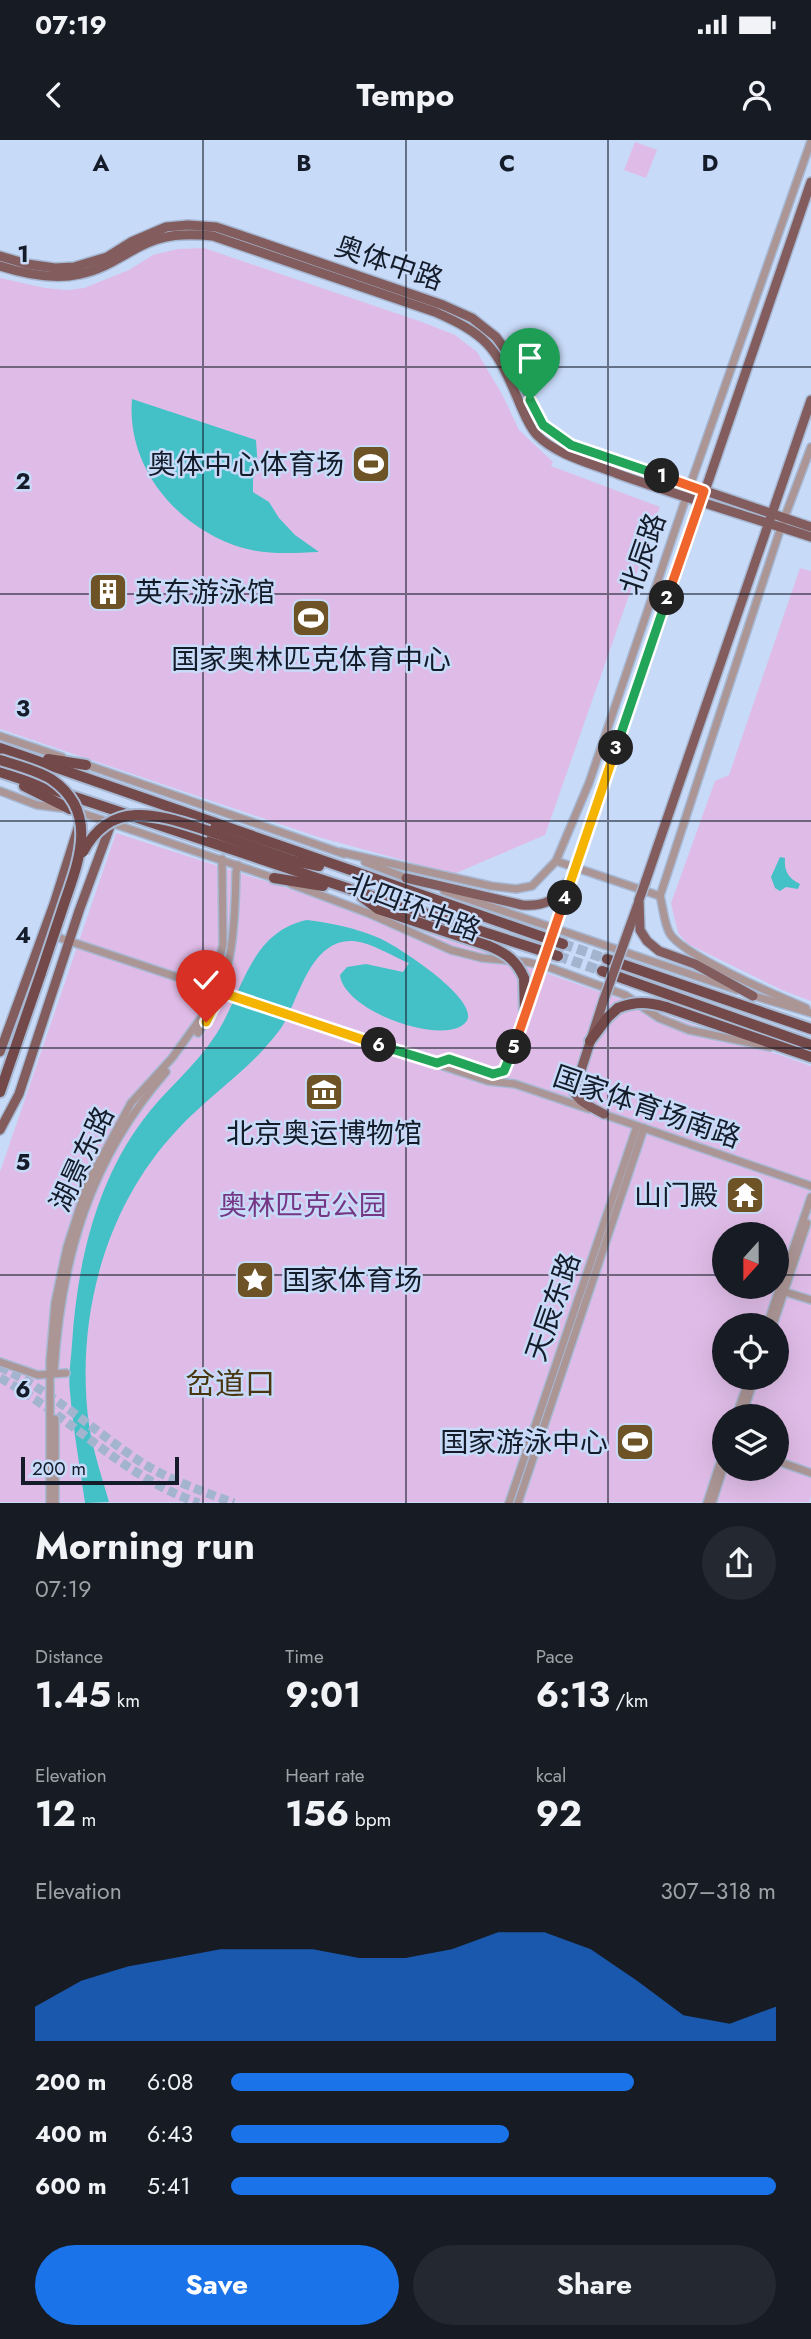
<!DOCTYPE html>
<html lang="en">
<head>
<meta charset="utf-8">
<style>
  :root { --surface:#171b24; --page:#242831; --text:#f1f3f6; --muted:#9ea1a6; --accent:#1a73e8 }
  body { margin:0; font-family:Jost,"Noto Sans SC",sans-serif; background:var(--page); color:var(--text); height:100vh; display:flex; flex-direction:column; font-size:26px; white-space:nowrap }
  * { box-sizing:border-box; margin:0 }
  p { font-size:23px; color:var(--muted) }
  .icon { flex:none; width:38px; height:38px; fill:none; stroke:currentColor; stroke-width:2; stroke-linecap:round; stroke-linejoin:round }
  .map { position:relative; height:1363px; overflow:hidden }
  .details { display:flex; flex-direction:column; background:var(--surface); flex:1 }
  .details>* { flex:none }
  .needle { width:46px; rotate:201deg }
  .fabs { position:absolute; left:712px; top:1082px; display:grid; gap:14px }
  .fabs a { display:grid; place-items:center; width:77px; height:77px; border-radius:50%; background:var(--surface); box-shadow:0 7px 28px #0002; font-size:35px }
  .scale { position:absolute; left:21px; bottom:18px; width:158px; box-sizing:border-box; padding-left:7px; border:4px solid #141c2a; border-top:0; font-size:19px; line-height:24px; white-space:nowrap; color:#141c2a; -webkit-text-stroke:5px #c7daf8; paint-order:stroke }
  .pin { position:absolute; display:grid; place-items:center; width:60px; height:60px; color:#fff; margin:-72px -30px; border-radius:50% 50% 50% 0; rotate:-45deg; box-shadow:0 0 7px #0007 }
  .pin .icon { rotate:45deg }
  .km { position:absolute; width:35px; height:35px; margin:-18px; border-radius:50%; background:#222; color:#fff; font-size:19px; line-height:35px; text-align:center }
  .round { display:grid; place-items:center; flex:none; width:74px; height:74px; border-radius:37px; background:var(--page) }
  .summary { display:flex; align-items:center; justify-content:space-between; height:119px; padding:0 35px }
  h1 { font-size:38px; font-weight:700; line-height:52px }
  .metrics { display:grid; grid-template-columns:repeat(3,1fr); gap:10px; height:119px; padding:7px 35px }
  .metrics div { display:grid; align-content:center }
  .metrics b { font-size:35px; font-weight:700 }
  .metrics small { font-size:19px; font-weight:400 }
  .metrics p { font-size:19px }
  .chart { height:196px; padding:14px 35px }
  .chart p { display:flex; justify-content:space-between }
  .chart svg { width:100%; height:126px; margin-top:7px; fill:var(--accent); opacity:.7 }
  .action { display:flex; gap:14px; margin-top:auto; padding:14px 35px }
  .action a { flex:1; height:80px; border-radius:42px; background:var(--accent); color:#fff; font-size:28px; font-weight:700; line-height:80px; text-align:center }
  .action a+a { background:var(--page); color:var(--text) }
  ul { padding:0 35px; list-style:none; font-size:23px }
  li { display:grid; grid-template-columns:112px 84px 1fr; align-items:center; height:52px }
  li i { height:18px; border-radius:9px; background:var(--accent) }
  .status { display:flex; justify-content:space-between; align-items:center; height:49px; padding:0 35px; background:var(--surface); direction:ltr }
  .status svg { height:19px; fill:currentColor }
  header { display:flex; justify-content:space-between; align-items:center; height:91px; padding:0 35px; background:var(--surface); font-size:32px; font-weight:700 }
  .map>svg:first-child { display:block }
  .green { fill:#dfbce7; fill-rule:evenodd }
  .water { fill:#44c1c7 }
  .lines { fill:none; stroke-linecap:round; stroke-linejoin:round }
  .major-tunnel { stroke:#a3b4cf; stroke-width:9; stroke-dasharray:9 4.5; stroke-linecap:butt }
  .highway-tunnel { stroke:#a3b4cf; stroke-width:10; stroke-dasharray:10 5; stroke-linecap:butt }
  .minor-casing { stroke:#a7b8d3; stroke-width:10 }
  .major-casing { stroke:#a7b8d3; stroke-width:12 }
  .highway-casing { stroke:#a7b8d3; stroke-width:14 }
  .minor { stroke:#ab9595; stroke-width:7 }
  .major { stroke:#835d5d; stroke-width:9 }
  .highway { stroke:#744949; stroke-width:10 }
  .major-bridge-casing { stroke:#a7b8d3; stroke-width:12; stroke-linecap:butt }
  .highway-bridge-casing { stroke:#a7b8d3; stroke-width:14; stroke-linecap:butt }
  .major-bridge { stroke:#835d5d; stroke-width:9 }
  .highway-bridge { stroke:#744949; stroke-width:10 }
  .split-1-casing { stroke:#fff; stroke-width:14 }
  .split-2-casing { stroke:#fff; stroke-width:14 }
  .split-3-casing { stroke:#fff; stroke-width:14 }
  .split-4-casing { stroke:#fff; stroke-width:14 }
  .split-5-casing { stroke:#fff; stroke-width:14 }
  .split-6-casing { stroke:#fff; stroke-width:14 }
  .split-7-casing { stroke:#fff; stroke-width:14 }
  .split-8-casing { stroke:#fff; stroke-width:14 }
  .split-1 { stroke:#22a559; stroke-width:9 }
  .split-2 { stroke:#f0652b; stroke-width:9 }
  .split-3 { stroke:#22a559; stroke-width:9 }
  .split-4 { stroke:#f5b400; stroke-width:9 }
  .split-5 { stroke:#f0652b; stroke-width:9 }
  .split-6 { stroke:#22a559; stroke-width:9 }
  .split-7 { stroke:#f5b400; stroke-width:9 }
  .split-8 { stroke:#f5b400; stroke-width:9 }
  .grid { fill:none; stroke:#141c2a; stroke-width:2; stroke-opacity:0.55 }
  .labels { text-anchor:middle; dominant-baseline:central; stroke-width:5; stroke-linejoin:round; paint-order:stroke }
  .street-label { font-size:28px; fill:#141c2a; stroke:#c7daf8 }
  .poi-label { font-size:28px; fill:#141c2a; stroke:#c7daf8; text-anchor:end }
  .park-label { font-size:28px; fill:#753684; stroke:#c7daf8 }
  .neighbourhood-label { font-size:30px; fill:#49350f; stroke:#c7daf8 }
  .grid-label { font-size:23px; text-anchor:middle; font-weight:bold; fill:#141c2a; stroke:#c7daf8; stroke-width:5; stroke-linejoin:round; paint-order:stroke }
</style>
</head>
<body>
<div class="status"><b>07:19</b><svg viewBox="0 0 49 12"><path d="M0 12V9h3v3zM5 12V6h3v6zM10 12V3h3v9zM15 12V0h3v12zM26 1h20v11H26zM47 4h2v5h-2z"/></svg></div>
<header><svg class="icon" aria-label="back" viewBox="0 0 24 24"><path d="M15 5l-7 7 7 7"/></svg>Tempo<svg class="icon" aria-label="person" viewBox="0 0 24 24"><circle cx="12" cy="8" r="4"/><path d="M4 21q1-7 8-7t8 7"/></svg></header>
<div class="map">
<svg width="811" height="1363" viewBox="0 0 811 1363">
  <rect width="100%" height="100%" fill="#c7daf8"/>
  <g class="green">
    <path d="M635,2L657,10L646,38L624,30Z"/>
    <path d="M204,108L422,182L455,195L477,212L503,256L519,290L553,322L551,326L660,367L545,695L454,734L318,697L0,589V138L45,148L68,150L84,148L129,130L153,115L178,109Z"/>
    <path d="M800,428L811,431V861L784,851L688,804L678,793L671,763L715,641L729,635Z"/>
    <path d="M116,693L500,817L811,926V1356L809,1362H0V1032ZM724,1094H777V1146H724ZM724,1185H777V1237H724ZM724,1276H777V1328H724Z"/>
  </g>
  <g class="water">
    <path d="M132,259L256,300L258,330L253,339V352L269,362L279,378L295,395L319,412C293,413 268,415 243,408C178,389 126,328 132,259Z"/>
    <path d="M780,717L785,718C784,731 788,738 800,744L798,749L786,747L780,751L775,748L771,737Z"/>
    <path d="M307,780C332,783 356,788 379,798C396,805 483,861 466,882C446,907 344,872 340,835L347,827L366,824L403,832L409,823C392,816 372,803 354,801C311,798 300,856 283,885C278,893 270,902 263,910C237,938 204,961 178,989C104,1067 75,1180 89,1285C93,1311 102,1337 109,1362L85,1363C80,1326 73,1289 70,1252C68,1237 71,1220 72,1204C77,1126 95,1044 143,980C165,950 195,927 215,896C243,854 249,792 307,780Z"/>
  </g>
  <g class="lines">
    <g class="major-tunnel">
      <path d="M0,1227C52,1251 96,1293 144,1324C172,1341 204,1352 234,1363"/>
      <path d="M0,1238C69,1275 124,1338 199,1363"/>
    </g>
    <g class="highway-tunnel">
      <path d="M563,804L607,819"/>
      <path d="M558,816L602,831"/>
    </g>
    <g class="minor-casing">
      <g id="minor">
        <path d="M0,596L62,617"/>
        <path d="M84,624L344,714"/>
        <path d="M0,651L37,665L61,668"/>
        <path d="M76,671L277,739"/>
        <path d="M340,712L491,746L516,749L532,746L556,721L589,643L692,340L811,1"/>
        <path d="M556,721L660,756"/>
        <path d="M365,722L409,739"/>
        <path d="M291,744L368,773L451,810L482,818L527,822L551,828L625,855L659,878L689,890L770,907"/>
        <path d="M444,751L737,850"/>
        <path d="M660,756L781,387L811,307"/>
        <path d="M660,756C663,767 664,782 669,792C679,814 780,857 806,868"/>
        <path d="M51,795L488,941L515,944L589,969"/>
        <path d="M748,854L811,873"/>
        <path d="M198,893C233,843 235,791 236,732L238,725"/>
        <path d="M600,973L811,1046"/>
        <path d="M782,1151L811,1160"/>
        <path d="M767,1185L811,1057"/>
        <path d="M773,1185L807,1083"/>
        <path d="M0,1222L38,1235L66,1233"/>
        <path d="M54,1232C61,1118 90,1019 166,932"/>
        <path d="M736,1276L750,1237"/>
        <path d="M742,1276L755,1237"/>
        <path d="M55,1279V1363"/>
        <path d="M777,1321L811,1333"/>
        <path d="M50,1363V1221L55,1163L67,1107L87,1045L131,963L172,918L206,871L223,805L222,719"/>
        <path d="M509,1363L637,986"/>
        <path d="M518,1363L644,988"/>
        <path d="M707,1363L724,1311"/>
        <path d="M712,1363L724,1326"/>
      </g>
    </g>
    <g class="major-casing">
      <g id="major">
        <path d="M0,116L27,124L55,128L74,127L107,117L131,102L166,87L188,85L216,87L237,94L443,165L472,178L496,197L510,216L543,285L571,305L811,387"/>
        <path d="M0,126C25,134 54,140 80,134C102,130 120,117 139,107C163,94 186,93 213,96L435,172C487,195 495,206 517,257C522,269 528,285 537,295C556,315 593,324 618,334C682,357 747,376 811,397"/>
        <path d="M578,721L811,42"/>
        <path d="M406,738L522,765C551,767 555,757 572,737"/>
        <path d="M645,743L811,260"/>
        <path d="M639,760L640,790L647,801L659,811L695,824L753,856"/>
        <path d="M562,766L570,742"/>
        <path d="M629,789L638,764"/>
        <path d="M0,912L54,764L79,685"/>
        <path d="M449,919C466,925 495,944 508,925L539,835"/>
        <path d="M604,974C593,968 579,962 574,952L604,859"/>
        <path d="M0,990L19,954L79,771L111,684"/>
      </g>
    </g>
    <g class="highway-casing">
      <g id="highway">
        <path d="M0,608L563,804"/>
        <path d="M48,619L86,625"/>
        <path d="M0,632L353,750L558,816"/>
        <path d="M24,646L70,669"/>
        <path d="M209,691L294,721L319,726"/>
        <path d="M274,738L323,746"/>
        <path d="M362,757L378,769L489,806"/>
        <path d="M607,819L811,889"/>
        <path d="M602,831L811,905"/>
        <path d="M524,838L525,874"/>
        <path d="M666,867L811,917"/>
        <path d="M590,901L608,877L618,868"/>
        <path d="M0,952L41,833"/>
      </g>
    </g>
    <use href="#minor" class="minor"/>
    <use href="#major" class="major"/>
    <use href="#highway" class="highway"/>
    <g class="major-bridge-casing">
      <g id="major-bridge">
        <path d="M572,737L578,721"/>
        <path d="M639,760L645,743"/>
        <path d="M539,835L562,766"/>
        <path d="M604,859L629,789"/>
      </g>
    </g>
    <g class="highway-bridge-casing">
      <g id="highway-bridge">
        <path d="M0,620C16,625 36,630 51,639C98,671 80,718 65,761C57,785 49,809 41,833"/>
        <path d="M83,712C112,656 162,676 209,691"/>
        <path d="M489,806C506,813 517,821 524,838"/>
        <path d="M618,868C636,861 648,862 666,867"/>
      </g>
    </g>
    <use href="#major-bridge" class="major-bridge"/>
    <use href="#highway-bridge" class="highway-bridge"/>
  </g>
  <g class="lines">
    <g class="split-1-casing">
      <path id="split-1" d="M530,260L543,285L571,305L662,336"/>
    </g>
    <g class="split-2-casing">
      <path id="split-2" d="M662,336L704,351L667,458"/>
    </g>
    <g class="split-3-casing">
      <path id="split-3" d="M616,608L667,458"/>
    </g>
    <g class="split-4-casing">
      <path id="split-4" d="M565,758L616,608"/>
    </g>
    <g class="split-5-casing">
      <path id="split-5" d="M514,907L565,758"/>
    </g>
    <g class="split-6-casing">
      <path id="split-6" d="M379,905L437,923L449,919L493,934L504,931L514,907"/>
    </g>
    <g class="split-7-casing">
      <path id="split-7" d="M229,855L379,905"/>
    </g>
    <g class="split-8-casing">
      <path id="split-8" d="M206,882L221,852L229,855"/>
    </g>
    <use href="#split-1" class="split-1"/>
    <use href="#split-2" class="split-2"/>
    <use href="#split-3" class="split-3"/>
    <use href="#split-4" class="split-4"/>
    <use href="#split-5" class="split-5"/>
    <use href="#split-6" class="split-6"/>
    <use href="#split-7" class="split-7"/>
    <use href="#split-8" class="split-8"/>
  </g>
  <path class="grid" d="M203,0V1363M406,0V1363M608,0V1363M0,227H811M0,454H811M0,681H811M0,908H811M0,1135H724M777,1135H811"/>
  <defs>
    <g id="stadium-square" transform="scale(2.0125)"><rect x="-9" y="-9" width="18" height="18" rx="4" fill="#6d5325" stroke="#c7daf8"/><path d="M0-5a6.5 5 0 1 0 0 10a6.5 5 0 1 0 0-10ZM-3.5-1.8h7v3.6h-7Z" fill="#fff"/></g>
    <g id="building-square" transform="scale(2.0125)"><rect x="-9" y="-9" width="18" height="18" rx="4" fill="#6d5325" stroke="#c7daf8"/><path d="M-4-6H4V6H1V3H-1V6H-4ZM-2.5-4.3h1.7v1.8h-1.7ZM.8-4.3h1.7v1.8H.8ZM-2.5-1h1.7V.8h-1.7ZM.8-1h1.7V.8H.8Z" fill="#fff"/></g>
    <g id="museum-square" transform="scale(2.0125)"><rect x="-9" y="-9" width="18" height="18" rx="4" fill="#6d5325" stroke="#c7daf8"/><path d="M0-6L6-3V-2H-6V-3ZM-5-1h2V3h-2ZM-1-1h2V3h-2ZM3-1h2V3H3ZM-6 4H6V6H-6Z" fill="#fff"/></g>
    <g id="temple-square" transform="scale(2.0125)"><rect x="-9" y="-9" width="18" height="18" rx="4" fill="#6d5325" stroke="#c7daf8"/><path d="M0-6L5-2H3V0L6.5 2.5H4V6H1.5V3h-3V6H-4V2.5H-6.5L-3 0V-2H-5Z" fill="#fff"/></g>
    <g id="sight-square" transform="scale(2.0125)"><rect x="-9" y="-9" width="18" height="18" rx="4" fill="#6d5325" stroke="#c7daf8"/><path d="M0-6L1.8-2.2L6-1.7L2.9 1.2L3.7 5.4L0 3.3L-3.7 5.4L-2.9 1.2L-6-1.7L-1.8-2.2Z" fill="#fff"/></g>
  </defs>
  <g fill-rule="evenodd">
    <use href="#stadium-square" x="371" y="324"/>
    <use href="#building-square" x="108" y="452"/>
    <use href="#stadium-square" x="311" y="478"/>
    <use href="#museum-square" x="324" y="952"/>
    <use href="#temple-square" x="745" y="1055"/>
    <use href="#sight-square" x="255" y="1140"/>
    <use href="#stadium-square" x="635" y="1302"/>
  </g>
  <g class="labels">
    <g class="street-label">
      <text transform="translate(389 123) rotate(19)">奥体中路</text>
      <text transform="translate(643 414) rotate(-71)">北辰路</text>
      <text transform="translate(414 767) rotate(21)">北四环中路</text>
      <text transform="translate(647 967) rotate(19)">国家体育场南路</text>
      <text transform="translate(82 1019) rotate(-65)">湖景东路</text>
      <text transform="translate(553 1167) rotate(-71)">天辰东路</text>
    </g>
    <g class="poi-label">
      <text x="344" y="324">奥体中心体育场</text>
      <text x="135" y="452" text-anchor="start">英东游泳馆</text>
      <text x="311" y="519" text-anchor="middle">国家奥林匹克体育中心</text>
      <text x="324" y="993" text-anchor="middle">北京奥运博物馆</text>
      <text x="718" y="1055">山门殿</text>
      <text x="282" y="1140" text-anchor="start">国家体育场</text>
      <text x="608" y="1302">国家游泳中心</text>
    </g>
    <g class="park-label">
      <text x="303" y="1065">奥林匹克公园</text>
    </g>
    <g class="neighbourhood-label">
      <text x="230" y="1243">岔道口</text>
    </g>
  </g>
  <g class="grid-label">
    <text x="101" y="31">A</text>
    <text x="304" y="31">B</text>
    <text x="507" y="31">C</text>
    <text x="710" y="31">D</text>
    <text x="23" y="122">1</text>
    <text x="23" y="349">2</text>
    <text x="23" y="576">3</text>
    <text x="23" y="803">4</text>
    <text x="23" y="1030">5</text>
    <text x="23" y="1257">6</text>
  </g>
</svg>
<div class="fabs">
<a><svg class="needle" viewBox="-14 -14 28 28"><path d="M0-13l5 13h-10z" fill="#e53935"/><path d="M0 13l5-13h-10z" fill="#9ea1a6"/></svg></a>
<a><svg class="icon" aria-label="locate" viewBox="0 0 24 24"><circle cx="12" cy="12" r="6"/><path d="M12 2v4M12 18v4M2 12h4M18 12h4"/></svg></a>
<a><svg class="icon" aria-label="layers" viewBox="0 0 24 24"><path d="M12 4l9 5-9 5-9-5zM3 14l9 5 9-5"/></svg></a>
</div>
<div class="scale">200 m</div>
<div class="pin" style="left:530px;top:260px;background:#1e9e55"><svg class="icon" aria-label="arrive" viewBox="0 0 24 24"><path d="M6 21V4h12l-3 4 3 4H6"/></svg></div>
<div class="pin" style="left:206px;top:882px;background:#d93025"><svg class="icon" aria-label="check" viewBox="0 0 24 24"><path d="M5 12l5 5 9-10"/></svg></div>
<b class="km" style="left:662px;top:336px">1</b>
<b class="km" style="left:667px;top:458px">2</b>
<b class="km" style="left:616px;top:608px">3</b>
<b class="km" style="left:565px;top:758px">4</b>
<b class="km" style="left:514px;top:907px">5</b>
<b class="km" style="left:379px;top:905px">6</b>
</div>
<section class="details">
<div class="summary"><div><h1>Morning run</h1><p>07:19</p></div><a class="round"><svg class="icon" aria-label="share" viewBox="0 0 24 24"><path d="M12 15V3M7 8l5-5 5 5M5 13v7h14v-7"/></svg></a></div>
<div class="metrics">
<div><p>Distance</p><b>1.45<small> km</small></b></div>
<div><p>Time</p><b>9:01</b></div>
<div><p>Pace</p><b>6:13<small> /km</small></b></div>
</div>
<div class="metrics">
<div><p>Elevation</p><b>12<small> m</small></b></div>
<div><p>Heart rate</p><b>156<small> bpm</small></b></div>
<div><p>kcal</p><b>92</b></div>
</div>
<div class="chart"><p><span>Elevation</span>307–318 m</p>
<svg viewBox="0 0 160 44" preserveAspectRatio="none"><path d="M0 44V32L10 23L20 18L30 15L40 12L50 12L60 12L70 15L80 15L90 12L100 6L110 6L120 12L130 23L140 35L150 38L160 32V44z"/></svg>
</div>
<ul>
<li><b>200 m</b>6:08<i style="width:74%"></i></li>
<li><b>400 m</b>6:43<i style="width:51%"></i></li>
<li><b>600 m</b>5:41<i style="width:100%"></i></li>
</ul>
<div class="action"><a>Save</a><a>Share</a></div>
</section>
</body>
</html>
